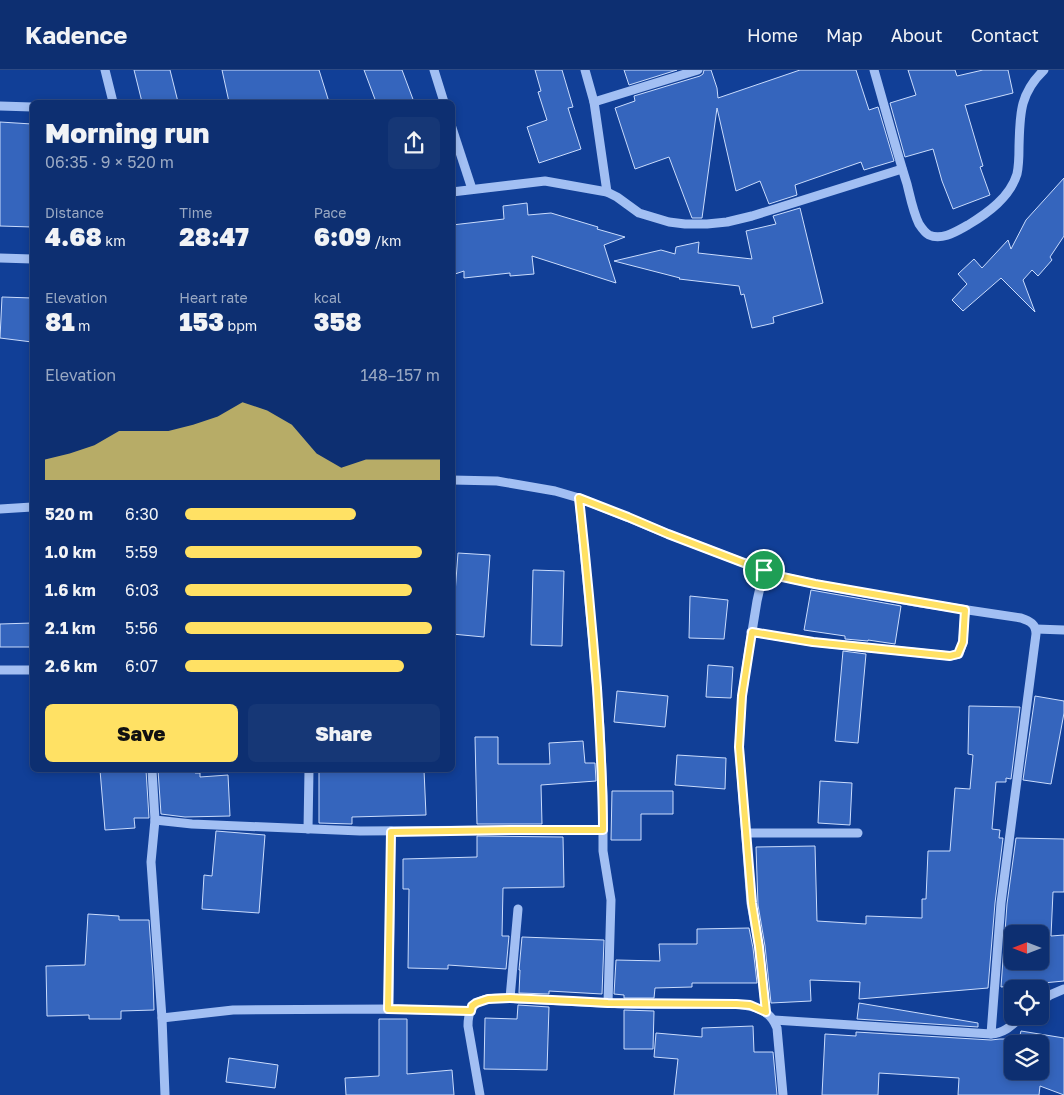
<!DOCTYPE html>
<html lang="en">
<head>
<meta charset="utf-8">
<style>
  :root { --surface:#0d2f71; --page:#163776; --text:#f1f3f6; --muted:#9aa9c3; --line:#2d4a84; --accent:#ffe164 }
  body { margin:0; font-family:"Golos Text",sans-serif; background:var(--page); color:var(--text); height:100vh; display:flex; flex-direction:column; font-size:19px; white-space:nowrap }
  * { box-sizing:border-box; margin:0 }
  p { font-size:16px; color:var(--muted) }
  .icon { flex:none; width:28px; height:28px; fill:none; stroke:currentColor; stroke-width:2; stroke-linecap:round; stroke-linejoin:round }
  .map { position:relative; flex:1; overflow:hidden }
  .panel { position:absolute; left:30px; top:30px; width:425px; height:672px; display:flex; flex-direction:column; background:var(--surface); border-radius:8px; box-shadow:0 2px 8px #0003,0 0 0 1px var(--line) }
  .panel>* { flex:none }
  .needle { width:32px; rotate:270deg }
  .buttons { position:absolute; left:1004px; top:855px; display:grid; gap:10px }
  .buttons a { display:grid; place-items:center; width:45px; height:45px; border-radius:8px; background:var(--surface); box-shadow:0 2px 8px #0003,0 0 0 1px var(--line); font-size:25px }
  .pin { position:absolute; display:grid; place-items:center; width:42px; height:42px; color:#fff; margin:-21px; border:2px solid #fff; border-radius:50%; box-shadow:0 1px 5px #0007 }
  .round { display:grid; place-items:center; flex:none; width:52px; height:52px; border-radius:8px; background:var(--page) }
  .summary { display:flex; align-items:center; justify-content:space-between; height:85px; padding:0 15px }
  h1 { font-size:28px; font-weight:800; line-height:38px }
  .metrics { display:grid; grid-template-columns:repeat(3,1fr); gap:8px; height:85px; padding:5px 15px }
  .metrics div { display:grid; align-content:center }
  .metrics b { font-size:25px; font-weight:800 }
  .metrics small { font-size:14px; font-weight:400 }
  .metrics p { font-size:14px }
  .chart { height:140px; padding:10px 15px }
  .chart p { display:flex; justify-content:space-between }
  .chart svg { width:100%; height:90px; margin-top:5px; fill:var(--accent); opacity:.7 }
  .cta { display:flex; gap:10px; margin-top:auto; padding:10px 15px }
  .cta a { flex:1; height:58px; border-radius:8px; background:var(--accent); color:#111; font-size:20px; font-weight:800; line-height:58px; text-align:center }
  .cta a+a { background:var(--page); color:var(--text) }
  ul { padding:0 15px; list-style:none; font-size:16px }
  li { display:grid; grid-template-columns:80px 60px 1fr; align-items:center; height:38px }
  li i { height:12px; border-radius:6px; background:var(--accent) }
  header { display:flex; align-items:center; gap:30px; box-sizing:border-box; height:70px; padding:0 25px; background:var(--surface); border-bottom:1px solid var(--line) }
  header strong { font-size:24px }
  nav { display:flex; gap:28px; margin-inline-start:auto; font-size:18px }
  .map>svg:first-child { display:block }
  .building { fill:#3565bd; stroke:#cadcfd; fill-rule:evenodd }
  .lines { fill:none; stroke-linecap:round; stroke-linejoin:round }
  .minor { stroke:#a2bff3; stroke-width:9 }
  .route-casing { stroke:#fff; stroke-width:10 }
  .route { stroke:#ffe164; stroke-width:6 }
</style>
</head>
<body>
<header>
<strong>Kadence</strong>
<nav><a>Home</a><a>Map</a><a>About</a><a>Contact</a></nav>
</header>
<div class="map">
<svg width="1064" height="1025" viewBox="0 0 1064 1025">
  <rect width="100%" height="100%" fill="#113f97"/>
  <g class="building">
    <path d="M134,0H170L178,32H142Z"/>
    <path d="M222,0H319L329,32H229Z"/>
    <path d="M364,0H402L414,32H376Z"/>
    <path d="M535,0H562L573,37L568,38L581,79L539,93L527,57L547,50L538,22L541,21Z"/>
    <path d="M624,0H677L629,15Z"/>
    <path d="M704,0H711L717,18L718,28L800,0H856L869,40L878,37L894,91L864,100L861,92L795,115L797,125L769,134L760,111L736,121L717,38L702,148H692L669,87L635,99L615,38L635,31L634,26L700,6L703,4Z"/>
    <path d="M908,0H955L957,6L983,0H1008L1013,23L965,35L983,96L980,97L990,125L953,139L942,111L933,79L905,87L890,33L916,25Z"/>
    <path d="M0,52L32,54V157L0,156Z"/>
    <path d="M1064,108V166L1050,187L1052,190L1038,206L1032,200L1023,210L1035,242L1001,208L963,241L952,230L967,214L958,204L974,189L982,198L1008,170L1011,179L1026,150Z"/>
    <path d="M527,133L528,145L551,143L598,157L597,159L625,167L604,175L616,213L532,186L534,204L510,206V203L464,208V201L452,205V155L504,149L503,136Z"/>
    <path d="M800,138L823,233L773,247L774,253L752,258L744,224L741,225L739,216L679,209L680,208L614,191L661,180L675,184L676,177L699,172L698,183L752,189L746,161L776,154L773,146Z"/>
    <path d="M2,227L32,228V272L0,268Z"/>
    <path d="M458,483L490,485L484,567L452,564Z"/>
    <path d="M533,500L564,501L562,576L531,575Z"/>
    <path d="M811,520L901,536L895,574L868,570V571L845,569V566L804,560Z"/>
    <path d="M690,526L728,530L724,569L689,568Z"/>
    <path d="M32,553V577H0V554Z"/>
    <path d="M843,581L866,584L858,673L835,671Z"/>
    <path d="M708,595L733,597L731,628L706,627Z"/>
    <path d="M617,621L668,626L665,657L614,652Z"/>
    <path d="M1035,626L1064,631V643L1051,714L1023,710Z"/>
    <path d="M969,636L1020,637L1011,709L1006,708V712H996L992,759L1000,760L999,768H1003L995,833L988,918L859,929L860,912L810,910L811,931L771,933L765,876L758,835L756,777L815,776L817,851L866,854V846L922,848V829H926L928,781H950L955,718L970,719L973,685L968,684Z"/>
    <path d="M475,667H498V694H550L549,673L583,671L585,693H595L596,711L541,715L542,754H477Z"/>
    <path d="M677,685L726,688L725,719L675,715Z"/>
    <path d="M100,700H146L149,748H134L135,758L105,760Z"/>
    <path d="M158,700H195V703H200V707L228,705L230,746L185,747L161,744Z"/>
    <path d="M361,700H424L426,745L352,747V754L319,753V702H361Z"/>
    <path d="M820,711L852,713L850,755L818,753Z"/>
    <path d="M612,721H673V744H641V770H611Z"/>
    <path d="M216,761L265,765L259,843L202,839L204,805L212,806Z"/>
    <path d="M477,766L563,767L564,817L503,818L502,866H509L506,899L448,895V899L408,898L409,819H403V789L477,787Z"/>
    <path d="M1016,768L1064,769V822H1053L1051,866L1064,865V911L1001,917L1007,834ZM1012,864H1040V891H1012Z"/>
    <path d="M88,844L119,846V850H149L153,907L154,940L121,941V949H89V945L47,946L46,896L85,895Z"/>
    <path d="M749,858L753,878L757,913H692V917L655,918L654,928H624V925L614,924L616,890L660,891L659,874H697V859Z"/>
    <path d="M522,867L604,870L602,924L549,921V924L519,923L520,900H519Z"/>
    <path d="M859,933L978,953V957L857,949Z"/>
    <path d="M518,935L549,937L547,1000L484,999L485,948L517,949Z"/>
    <path d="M624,940L654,941L653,979H624Z"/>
    <path d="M379,949H407V1004L452,1000L454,1025H346L345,1008L379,1006Z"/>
    <path d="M753,956L754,982H773L777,1025H674L678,989L654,987L656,963L702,967V958Z"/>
    <path d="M1021,961L1064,968V1025L1040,1016L1039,1025H958L959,1008L879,1003L878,1025H822L825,964L856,966V962L991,970L1000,969H1019ZM1012,974H1040V1001H1012Z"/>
    <path d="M229,988L278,995L275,1018L226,1012Z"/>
  </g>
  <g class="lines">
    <g class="minor">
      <path d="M105,0L113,32"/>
      <path d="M434,0L444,32"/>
      <path d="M585,0L594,32L607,122"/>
      <path d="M874,0C885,38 895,76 907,114C910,126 913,142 919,154C921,157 925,163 929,165C942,171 957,161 968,155C988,143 1010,127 1017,104C1019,95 1019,86 1019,77C1020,45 1019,24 1044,0"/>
      <path d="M594,32L698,0"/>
      <path d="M0,36L32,37"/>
      <path d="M452,58L472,119"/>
      <path d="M452,122L545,111L607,122L617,127L639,143L669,152L685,154H707L727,152L752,146L902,99"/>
      <path d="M0,188L32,189"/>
      <path d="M452,410L497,411L555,421L579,428L627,447L668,464L778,506L815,514L921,533L1021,548C1030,551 1036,554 1036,564L1001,833L991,964"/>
      <path d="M579,428L594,584L600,658L603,726V781L611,830L608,933"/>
      <path d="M0,439L32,437"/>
      <path d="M764,500L757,531L748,586L742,626L739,677L751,833L759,877L766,943"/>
      <path d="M1036,559L1064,560"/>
      <path d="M751,562L813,572L950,586L959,584L963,572L965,540"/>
      <path d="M0,600H32"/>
      <path d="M152,700L155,750L151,792L162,948L165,1025"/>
      <path d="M155,750L192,754L360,761L515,760H603"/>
      <path d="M308,759L309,700"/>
      <path d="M746,763H858"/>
      <path d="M510,928L518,839"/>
      <path d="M1040,932L1050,925L1064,919"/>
      <path d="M389,939L391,761"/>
      <path d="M162,948L233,940L389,939L471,941"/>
      <path d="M774,950L991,964C1005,963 1012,955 1022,946"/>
      <path d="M480,1025L468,956C468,945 470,935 481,931C490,927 508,928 519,929C548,930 577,932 606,933C649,936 693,934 736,934C754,936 770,939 777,958L783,1025"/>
    </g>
  </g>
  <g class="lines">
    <g class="route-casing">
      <path id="route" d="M579,428L628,447L668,464L778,506L815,514L965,540L963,572L958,584L950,586L813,572L752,562L742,626L739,677L752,833L759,877L766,942L750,935L736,934L608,933L573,931L510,928L488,929L476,933L472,936L471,941L388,939L391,762L515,760H603C603,713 600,666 597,618C592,555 586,491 579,428Z"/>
    </g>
    <use href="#route" class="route"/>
  </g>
</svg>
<div class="buttons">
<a><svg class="needle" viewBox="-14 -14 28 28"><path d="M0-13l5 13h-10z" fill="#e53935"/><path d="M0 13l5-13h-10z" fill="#9aa9c3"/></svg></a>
<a><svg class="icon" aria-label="locate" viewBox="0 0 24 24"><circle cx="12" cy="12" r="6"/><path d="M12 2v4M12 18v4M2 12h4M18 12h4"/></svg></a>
<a><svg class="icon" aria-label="layers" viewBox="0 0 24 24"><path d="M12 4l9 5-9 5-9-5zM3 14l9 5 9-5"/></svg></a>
</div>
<div class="pin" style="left:764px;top:500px;background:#1e9e55"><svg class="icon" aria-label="arrive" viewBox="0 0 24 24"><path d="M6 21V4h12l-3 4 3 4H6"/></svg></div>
<section class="panel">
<div class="summary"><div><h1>Morning run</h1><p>06:35 · 9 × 520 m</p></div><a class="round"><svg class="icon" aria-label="share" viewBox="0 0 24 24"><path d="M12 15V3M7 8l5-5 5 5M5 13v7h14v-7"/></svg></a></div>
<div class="metrics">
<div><p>Distance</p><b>4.68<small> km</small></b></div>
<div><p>Time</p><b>28:47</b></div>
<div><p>Pace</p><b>6:09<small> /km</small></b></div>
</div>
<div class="metrics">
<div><p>Elevation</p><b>81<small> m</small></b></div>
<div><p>Heart rate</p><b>153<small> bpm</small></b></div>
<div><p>kcal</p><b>358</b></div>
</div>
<div class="chart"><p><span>Elevation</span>148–157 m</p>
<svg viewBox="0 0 160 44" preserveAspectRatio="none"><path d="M0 44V34L10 31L20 27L30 20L40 20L50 20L60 17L70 13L80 6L90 10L100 17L110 31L120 38L130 34L140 34L150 34L160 34V44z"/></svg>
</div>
<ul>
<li><b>520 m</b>6:30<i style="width:67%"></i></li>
<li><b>1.0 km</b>5:59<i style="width:93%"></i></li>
<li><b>1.6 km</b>6:03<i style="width:89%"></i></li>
<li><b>2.1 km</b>5:56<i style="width:97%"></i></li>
<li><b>2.6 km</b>6:07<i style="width:86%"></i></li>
</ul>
<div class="cta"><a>Save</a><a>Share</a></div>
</section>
</div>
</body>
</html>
